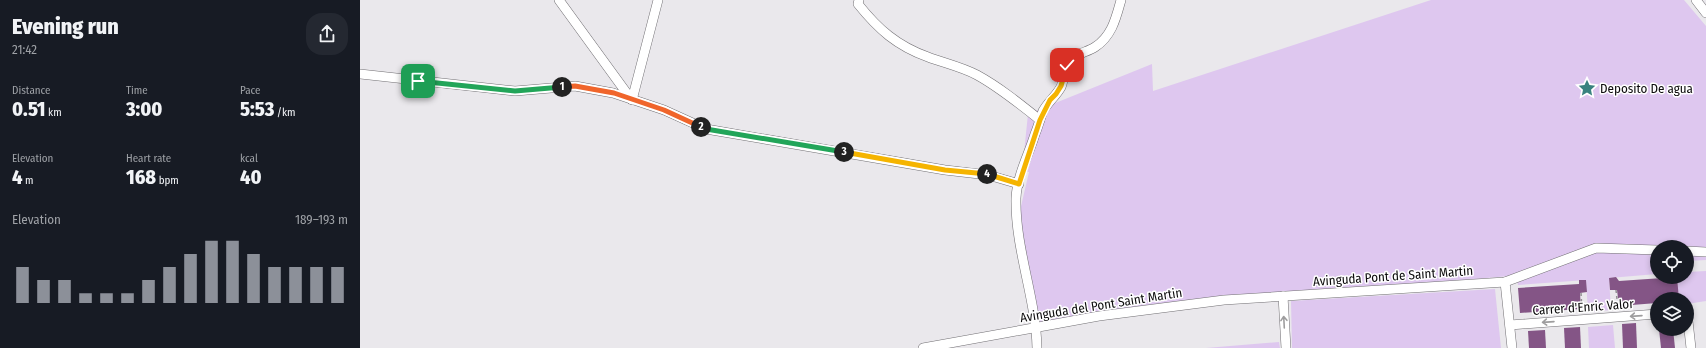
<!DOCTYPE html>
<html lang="en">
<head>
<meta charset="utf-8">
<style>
  :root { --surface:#171b24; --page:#242831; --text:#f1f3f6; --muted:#9ea1a6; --accent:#8c9099 }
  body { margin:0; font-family:"Fira Sans Condensed",sans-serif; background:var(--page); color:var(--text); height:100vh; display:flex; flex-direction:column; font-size:15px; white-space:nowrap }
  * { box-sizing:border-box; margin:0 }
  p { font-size:13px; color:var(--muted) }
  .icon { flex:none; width:22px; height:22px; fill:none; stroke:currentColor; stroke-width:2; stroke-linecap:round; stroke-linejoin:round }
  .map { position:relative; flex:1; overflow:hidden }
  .drawer { display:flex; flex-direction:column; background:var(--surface); width:360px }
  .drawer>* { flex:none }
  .tools { position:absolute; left:1290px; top:240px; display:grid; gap:8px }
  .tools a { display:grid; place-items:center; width:44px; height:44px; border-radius:50%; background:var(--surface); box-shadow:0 2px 6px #0003; font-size:20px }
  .pin { position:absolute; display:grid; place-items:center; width:34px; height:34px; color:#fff; margin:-17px; border-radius:8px; box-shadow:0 2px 6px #0006 }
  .km { position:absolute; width:20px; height:20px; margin:-10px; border-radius:50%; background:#222; color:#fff; font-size:11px; line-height:20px; text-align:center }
  .round { display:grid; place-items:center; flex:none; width:42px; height:42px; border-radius:16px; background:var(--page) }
  .summary { display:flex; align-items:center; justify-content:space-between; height:68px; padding:0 12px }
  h1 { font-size:22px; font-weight:800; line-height:30px }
  .figures { display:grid; grid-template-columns:repeat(3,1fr); gap:6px; height:68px; padding:4px 12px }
  .figures div { display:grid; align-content:center }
  .figures b { font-size:20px; font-weight:800 }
  .figures small { font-size:11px; font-weight:400 }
  .figures p { font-size:11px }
  .chart { height:112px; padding:8px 12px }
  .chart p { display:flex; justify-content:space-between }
  .chart svg { width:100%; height:72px; margin-top:4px; stroke:var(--accent); stroke-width:6 }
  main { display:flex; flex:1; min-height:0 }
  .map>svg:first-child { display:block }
  .green { fill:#dec7ef }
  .building { fill:#845586 }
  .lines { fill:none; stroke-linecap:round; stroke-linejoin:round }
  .minor-casing { stroke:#716f73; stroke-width:10 }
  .path { stroke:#918f92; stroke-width:1.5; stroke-dasharray:3 3; stroke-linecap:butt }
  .minor { stroke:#fff; stroke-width:9 }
  .oneway { stroke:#9e9d9e }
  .split-1-casing { stroke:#fff; stroke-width:8 }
  .split-2-casing { stroke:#fff; stroke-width:8 }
  .split-3-casing { stroke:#fff; stroke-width:8 }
  .split-4-casing { stroke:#fff; stroke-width:8 }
  .split-5-casing { stroke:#fff; stroke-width:8 }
  .split-1 { stroke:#22a559; stroke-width:5 }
  .split-2 { stroke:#f0652b; stroke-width:5 }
  .split-3 { stroke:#22a559; stroke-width:5 }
  .split-4 { stroke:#f5b400; stroke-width:5 }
  .split-5 { stroke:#f5b400; stroke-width:5 }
  .labels { text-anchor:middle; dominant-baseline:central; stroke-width:3; stroke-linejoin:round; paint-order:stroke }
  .poi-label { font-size:13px; fill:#0c0b0c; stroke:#fff; text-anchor:start }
  .street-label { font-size:13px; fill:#0c0b0c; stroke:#fff }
</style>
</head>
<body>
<main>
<section class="drawer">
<div class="summary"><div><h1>Evening run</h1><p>21:42</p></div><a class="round"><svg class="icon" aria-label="share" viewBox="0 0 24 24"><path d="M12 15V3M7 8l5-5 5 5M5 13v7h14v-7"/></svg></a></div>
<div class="figures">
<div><p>Distance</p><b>0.51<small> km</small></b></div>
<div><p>Time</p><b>3:00</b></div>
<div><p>Pace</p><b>5:53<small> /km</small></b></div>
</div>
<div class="figures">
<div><p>Elevation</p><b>4<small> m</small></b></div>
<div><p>Heart rate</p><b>168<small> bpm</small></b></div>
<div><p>kcal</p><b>40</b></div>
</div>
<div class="chart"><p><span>Elevation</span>189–193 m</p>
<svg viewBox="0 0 160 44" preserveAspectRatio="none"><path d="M5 44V22M15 44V30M25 44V30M35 44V38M45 44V38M55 44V38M65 44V30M75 44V22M85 44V14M95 44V6M105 44V6M115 44V14M125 44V22M135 44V22M145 44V22M155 44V22"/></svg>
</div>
</section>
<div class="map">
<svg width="1346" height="348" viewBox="0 0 1346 348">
  <rect width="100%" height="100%" fill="#eae8ec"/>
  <g class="green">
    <path d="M1071,0H1324L1346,26V260L1327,261V247H1297V274L1249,278L1251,310L1228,312L1226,280L1158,285L1157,280L1182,273L923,296L677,327L658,219L669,172H662L668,114L792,64L793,91Z"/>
    <path d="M1346,271V301L1327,304V299H1319L1317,277H1327V272Z"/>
    <path d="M1135,289L1141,348H932L931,301Z"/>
    <path d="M1253,325L1255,348H1229L1228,327Z"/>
    <path d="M919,342L920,348H846Z"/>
  </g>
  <g class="building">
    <path d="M1256,277L1259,281L1317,277L1319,299H1297V303L1259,306L1257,290H1250L1249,278Z"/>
    <path d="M1219,280H1226L1227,292L1220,293L1221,309L1160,313L1158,288L1219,284Z"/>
    <path d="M1276,323L1277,348H1263L1262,324Z"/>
    <path d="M1220,327L1221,348H1205L1204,328Z"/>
    <path d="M1299,329H1313L1315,348H1301Z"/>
    <path d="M1185,330L1186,348H1169L1168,331Z"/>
  </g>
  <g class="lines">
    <g class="minor-casing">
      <g id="minor">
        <path d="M199,0L271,99"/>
        <path d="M499,0L498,4C518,29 537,46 568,57C584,63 602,67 617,75C639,87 660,104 680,120"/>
        <path d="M1336,0L1346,13"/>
        <path d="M0,74L155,91L215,86L253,93L304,110L346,129L585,170L628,175L659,184"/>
        <path d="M272,100L298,0"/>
        <path d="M1327,251L1346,252"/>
        <path d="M1145,282L1152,348"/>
        <path d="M923,296L926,348"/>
        <path d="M1327,312L1331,348"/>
        <path d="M1150,325L1297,314"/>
        <path d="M563,348L739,316L864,300L1145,282L1236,248L1297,250"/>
        <path d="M677,348C676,298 655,249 656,198C657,176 669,154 675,134C678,127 680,119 683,111C688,102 696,96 701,87C704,80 704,71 708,64C714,53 726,53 735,47C752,36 756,18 761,0"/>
      </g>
    </g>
    <g class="path">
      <path d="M1256,290L1258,308"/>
      <path d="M1221,293L1222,311"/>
    </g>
    <use href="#minor" class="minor"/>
  </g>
  <defs><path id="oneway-shaft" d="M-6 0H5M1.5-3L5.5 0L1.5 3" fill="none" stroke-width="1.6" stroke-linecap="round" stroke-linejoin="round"/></defs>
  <g class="oneway">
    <use href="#oneway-shaft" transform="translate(1276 316) rotate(176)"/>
    <use href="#oneway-shaft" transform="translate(924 322) rotate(-93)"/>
    <use href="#oneway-shaft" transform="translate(1188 322) rotate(176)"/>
  </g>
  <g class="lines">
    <g class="split-1-casing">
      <path id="split-1" d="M58,81L155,91L202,87"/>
    </g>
    <g class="split-2-casing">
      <path id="split-2" d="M202,87L215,86L254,93L304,110L341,127"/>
    </g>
    <g class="split-3-casing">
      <path id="split-3" d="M341,127L346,129L484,152"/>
    </g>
    <g class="split-4-casing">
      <path id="split-4" d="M484,152L585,170L627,174"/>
    </g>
    <g class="split-5-casing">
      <path id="split-5" d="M627,174L659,184L680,120L690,100L696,94L701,86L707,65"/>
    </g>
    <use href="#split-1" class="split-1"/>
    <use href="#split-2" class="split-2"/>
    <use href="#split-3" class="split-3"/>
    <use href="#split-4" class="split-4"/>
    <use href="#split-5" class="split-5"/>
  </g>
  <defs>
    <g id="sight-bare" transform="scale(1.38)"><path d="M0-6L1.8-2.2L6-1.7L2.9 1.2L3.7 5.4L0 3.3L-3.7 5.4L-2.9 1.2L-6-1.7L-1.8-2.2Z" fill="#39827f" stroke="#fff" stroke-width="2.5" paint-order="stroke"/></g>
  </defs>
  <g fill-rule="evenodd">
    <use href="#sight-bare" x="1227" y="88"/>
  </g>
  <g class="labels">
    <g class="poi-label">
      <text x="1240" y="88">Deposito De agua</text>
    </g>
    <g class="street-label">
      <text transform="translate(1033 276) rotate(-4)">Avinguda Pont de Saint Martin</text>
      <text transform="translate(741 305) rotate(-9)">Avinguda del Pont Saint Martin</text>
      <text transform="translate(1223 307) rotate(-4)">Carrer d'Enric Valor</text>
    </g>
  </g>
</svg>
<div class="tools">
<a><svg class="icon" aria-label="locate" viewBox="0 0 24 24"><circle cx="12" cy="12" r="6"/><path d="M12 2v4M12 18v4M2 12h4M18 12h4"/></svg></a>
<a><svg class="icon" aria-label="layers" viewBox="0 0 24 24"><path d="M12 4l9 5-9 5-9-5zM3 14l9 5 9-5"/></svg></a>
</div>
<div class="pin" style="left:58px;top:81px;background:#1e9e55"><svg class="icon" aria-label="arrive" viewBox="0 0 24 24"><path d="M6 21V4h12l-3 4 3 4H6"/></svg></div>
<div class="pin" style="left:707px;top:65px;background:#d93025"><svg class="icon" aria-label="check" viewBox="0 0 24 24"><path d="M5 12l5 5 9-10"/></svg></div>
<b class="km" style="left:202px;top:87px">1</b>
<b class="km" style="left:341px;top:127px">2</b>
<b class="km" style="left:484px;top:152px">3</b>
<b class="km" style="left:627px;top:174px">4</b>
</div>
</main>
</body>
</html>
